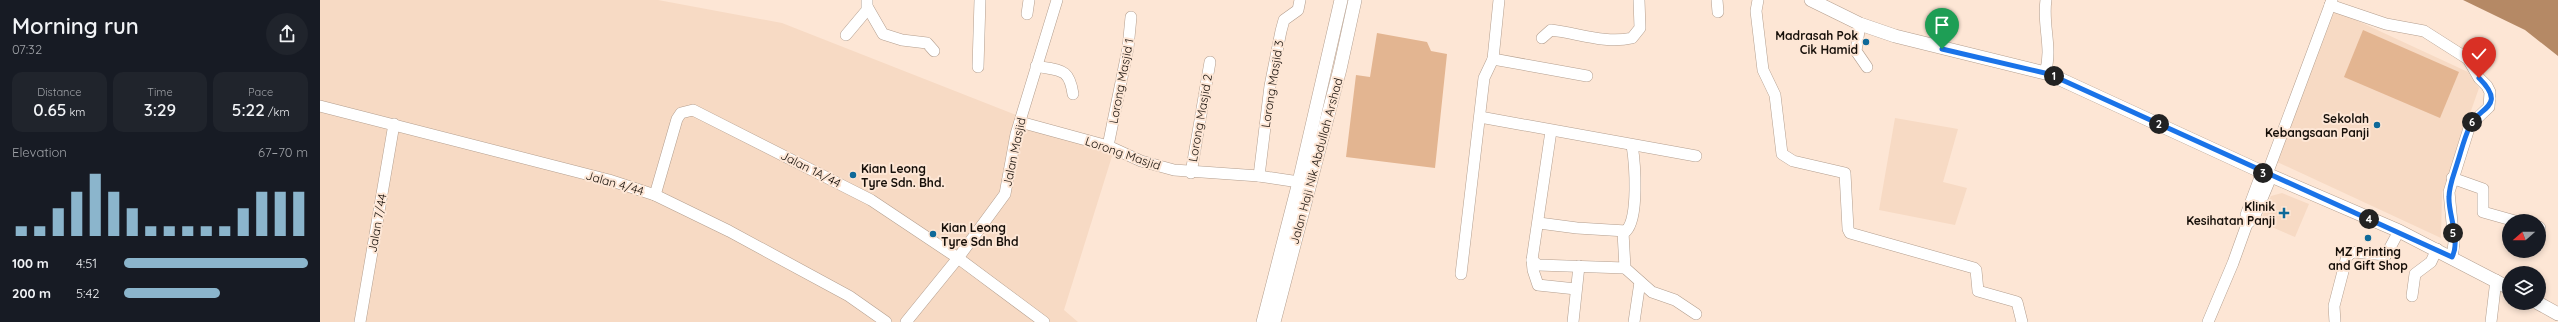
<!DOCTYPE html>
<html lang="en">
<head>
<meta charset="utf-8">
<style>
  :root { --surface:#171b24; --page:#20242c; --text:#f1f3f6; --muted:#9ea1a6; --accent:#8bb5cc }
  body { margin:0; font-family:Quicksand,sans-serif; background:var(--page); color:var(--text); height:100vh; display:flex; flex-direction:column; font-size:15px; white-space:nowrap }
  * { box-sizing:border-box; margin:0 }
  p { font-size:13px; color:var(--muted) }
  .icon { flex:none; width:22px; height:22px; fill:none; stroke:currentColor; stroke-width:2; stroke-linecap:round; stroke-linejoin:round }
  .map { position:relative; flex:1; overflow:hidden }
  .sheet { display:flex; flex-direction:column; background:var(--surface); width:320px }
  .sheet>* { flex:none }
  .needle { width:26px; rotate:250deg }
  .fabs { position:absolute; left:2182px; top:214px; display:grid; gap:8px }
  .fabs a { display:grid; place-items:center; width:44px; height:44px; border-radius:50%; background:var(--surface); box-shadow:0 2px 6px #0003; font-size:20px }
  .pin { position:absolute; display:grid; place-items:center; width:34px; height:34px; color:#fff; margin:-41px -17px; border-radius:50% 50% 50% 0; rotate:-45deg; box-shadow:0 0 4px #0007 }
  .pin .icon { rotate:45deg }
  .km { position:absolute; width:20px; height:20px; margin:-10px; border-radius:50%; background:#222; color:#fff; font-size:11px; line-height:20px; text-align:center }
  .round { display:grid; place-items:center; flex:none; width:42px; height:42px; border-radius:21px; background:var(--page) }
  .overview { display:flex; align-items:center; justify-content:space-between; height:68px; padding:0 12px }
  h1 { font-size:22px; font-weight:600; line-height:30px }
  .figures { display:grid; grid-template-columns:repeat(3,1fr); gap:6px; height:68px; padding:4px 12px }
  .figures div { display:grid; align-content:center; border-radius:10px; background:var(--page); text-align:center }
  .figures b { font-size:17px; font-weight:600 }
  .figures small { font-size:11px; font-weight:400 }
  .figures p { font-size:11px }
  .chart { height:112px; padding:8px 12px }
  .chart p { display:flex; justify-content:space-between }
  .chart svg { width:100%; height:72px; margin-top:4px; stroke:var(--accent); stroke-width:6 }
  ul { padding:0 12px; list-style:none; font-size:13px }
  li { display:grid; grid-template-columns:64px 48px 1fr; align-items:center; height:30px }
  li i { height:10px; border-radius:5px; background:var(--accent) }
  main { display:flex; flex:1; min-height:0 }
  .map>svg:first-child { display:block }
  .built { fill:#f7dac4 }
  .green { fill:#e3b591 }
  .water { fill:#b58965 }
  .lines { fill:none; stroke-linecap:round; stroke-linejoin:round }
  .minor-casing { stroke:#b39e8e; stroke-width:12 }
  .major-casing { stroke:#b39e8e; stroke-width:14 }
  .minor { stroke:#fff; stroke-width:11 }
  .major { stroke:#fff; stroke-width:13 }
  .route-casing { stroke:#fff; stroke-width:8 }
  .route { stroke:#1a73e8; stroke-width:5 }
  .poi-dot { fill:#0e6999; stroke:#fde6d5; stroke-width:1.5 }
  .labels { text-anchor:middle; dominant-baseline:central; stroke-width:4; stroke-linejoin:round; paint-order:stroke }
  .poi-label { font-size:12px; font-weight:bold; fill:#160f09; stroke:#fde6d5; text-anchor:end }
  .street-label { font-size:12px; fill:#160f09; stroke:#fde6d5 }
</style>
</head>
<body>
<main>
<section class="sheet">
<div class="overview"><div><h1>Morning run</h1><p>07:32</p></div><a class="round"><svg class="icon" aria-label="share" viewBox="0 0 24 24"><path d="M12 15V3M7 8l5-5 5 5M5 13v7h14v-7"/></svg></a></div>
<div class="figures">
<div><p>Distance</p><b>0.65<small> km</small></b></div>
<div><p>Time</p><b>3:29</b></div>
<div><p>Pace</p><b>5:22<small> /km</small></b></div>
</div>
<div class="chart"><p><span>Elevation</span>67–70 m</p>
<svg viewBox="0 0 160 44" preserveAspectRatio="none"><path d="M5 44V38M15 44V38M25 44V27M35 44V17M45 44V6M55 44V17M65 44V27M75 44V38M85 44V38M95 44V38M105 44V38M115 44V38M125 44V27M135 44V17M145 44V17M155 44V17"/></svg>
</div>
<ul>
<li><b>100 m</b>4:51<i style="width:100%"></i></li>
<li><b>200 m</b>5:42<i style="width:52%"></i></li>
</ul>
</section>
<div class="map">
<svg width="2238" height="322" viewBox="0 0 2238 322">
  <rect width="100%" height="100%" fill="#fde6d5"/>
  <g class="built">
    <path d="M0,0H338L462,23L793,153L744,310L758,322H0Z"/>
    <path d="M2012,9L2148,72L2159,88L2122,193L2121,238L1955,161Z"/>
    <path d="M1575,118L1638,129L1623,182L1647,188L1635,225L1559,210Z"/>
    <path d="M1962,193L1989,204L1975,237L1940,222L1951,196Z"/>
  </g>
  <g class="green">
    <path d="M2043,30L2139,72L2120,118L2024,77Z"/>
    <path d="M1057,33L1107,42L1111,51L1127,54L1115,168L1026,157L1036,75L1050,77Z"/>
  </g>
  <path class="water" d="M2143,0H2238V56L2205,30Z"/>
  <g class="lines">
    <g class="minor-casing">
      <g id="minor">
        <path d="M1397,0L1398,12"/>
        <path d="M1438,0L1436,11L1443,70L1455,95L1462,154L1473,161L1525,173L1528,229L1530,233L1654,268L1656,270L1658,291L1697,302L1702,322"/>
        <path d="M2010,5L2066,24L2104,31L2148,59L2159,78L2167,86L2170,92L2169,107L2150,125L2129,192L2134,243L2132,257"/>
        <path d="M548,8L563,34L582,40L607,43L614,51"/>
        <path d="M707,14L709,0"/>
        <path d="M1540,24L1536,51L1547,67"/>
        <path d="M526,35L547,10V0"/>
        <path d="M1222,38L1231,30C1258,33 1285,44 1312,38L1320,28L1319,0"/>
        <path d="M1173,59L1267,76"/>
        <path d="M716,66C740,71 749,67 753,94"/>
        <path d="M658,67L660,0"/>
        <path d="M1725,73C1733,48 1722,25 1726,0"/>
        <path d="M0,106L289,180L335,195L409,231L529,296L566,322"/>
        <path d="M1160,117L1376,156"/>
        <path d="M700,122L788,146L821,161L854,170L939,176L979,182"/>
        <path d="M1231,131L1212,260L1218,265L1305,268"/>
        <path d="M788,146L808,48L811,17"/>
        <path d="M871,173L890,62"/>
        <path d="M1947,174L2012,0"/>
        <path d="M939,176L950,86L961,31L964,20L978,10L980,0"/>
        <path d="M2132,178L2163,189V212L2195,221"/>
        <path d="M335,195L357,119L361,113L373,110L551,200L638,258L724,322"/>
        <path d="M1219,223L1257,228L1306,231C1319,218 1315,163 1312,145"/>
        <path d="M1927,224L1934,218L1951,177"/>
        <path d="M2219,227L2220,228"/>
        <path d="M1303,232L1305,268L1332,292L1355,300L1376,314"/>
        <path d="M1212,260L1213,270L1218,285L1256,289"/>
        <path d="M1141,274L1164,78L1173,59L1179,0"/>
        <path d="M2092,296L2095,274L2111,262L2117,249"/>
        <path d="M40,322L74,124"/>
        <path d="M586,322L638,258L685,194L696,134L737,0"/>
        <path d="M1253,322L1259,266"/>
        <path d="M1314,322L1320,282"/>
        <path d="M1888,322L1913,263L1927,224L1926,215L1942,172"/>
        <path d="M2015,322L2014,306L2027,256L2033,252L2066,255L2079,231"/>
        <path d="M2171,322L2176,280"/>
      </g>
    </g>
    <g class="major-casing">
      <g id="major">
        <path d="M1491,0L1540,24L1575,36L1729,74L1942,172L2079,231L2189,288"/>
        <path d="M2218,303L2238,314"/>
        <path d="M943,322L979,182L1021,0"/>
        <path d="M954,322L1020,69L1035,0"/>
      </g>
    </g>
    <use href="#minor" class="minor"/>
    <use href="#major" class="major"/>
  </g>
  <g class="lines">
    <g class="route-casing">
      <path id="route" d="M1622,49L1729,74L2132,257C2141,240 2128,214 2129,197C2129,186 2134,174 2137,164C2141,152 2144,138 2150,126C2158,107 2188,107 2159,78"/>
    </g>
    <use href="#route" class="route"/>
  </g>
  <g class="poi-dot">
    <circle cx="1546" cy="42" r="4"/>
    <circle cx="2057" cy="125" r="4"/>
    <circle cx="533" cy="175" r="4"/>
    <path d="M1962 207h4v4h4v4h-4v4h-4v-4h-4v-4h4z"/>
    <circle cx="613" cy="234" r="4"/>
    <circle cx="2048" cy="238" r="4"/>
  </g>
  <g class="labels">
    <g class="poi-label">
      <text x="1538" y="35">Madrasah Pok<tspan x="1538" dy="14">Cik Hamid</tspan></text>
      <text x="2049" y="118">Sekolah<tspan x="2049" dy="14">Kebangsaan Panji</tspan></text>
      <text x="541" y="168" text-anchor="start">Kian Leong<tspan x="541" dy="14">Tyre Sdn. Bhd.</tspan></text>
      <text x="1955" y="206">Klinik<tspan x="1955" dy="14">Kesihatan Panji</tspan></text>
      <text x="621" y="227" text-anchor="start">Kian Leong<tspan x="621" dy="14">Tyre Sdn Bhd</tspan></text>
      <text x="2048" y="251" text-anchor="middle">MZ Printing<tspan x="2048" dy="14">and Gift Shop</tspan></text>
    </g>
    <g class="street-label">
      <text transform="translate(801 81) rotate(-79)">Lorong Masjid 1</text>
      <text transform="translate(952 84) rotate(-81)">Lorong Masjid 3</text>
      <text transform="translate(880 118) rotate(-80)">Lorong Masjid 2</text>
      <text transform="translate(694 152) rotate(-78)">Jalan Masjid</text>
      <text transform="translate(803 153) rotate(19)">Lorong Masjid</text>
      <text transform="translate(996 161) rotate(-75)">Jalan Haji Nik Abdullah Arshad</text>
      <text transform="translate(491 169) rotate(27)">Jalan 1A/44</text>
      <text transform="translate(295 183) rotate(16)">Jalan 4/44</text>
      <text transform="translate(57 223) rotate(-80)">Jalan 7/44</text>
    </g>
  </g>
</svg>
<div class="fabs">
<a><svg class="needle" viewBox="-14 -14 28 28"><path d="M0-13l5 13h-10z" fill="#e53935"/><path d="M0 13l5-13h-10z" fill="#9ea1a6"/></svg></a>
<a><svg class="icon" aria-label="layers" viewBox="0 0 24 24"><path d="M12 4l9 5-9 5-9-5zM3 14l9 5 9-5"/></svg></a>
</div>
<div class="pin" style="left:1622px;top:49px;background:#1e9e55"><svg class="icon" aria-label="arrive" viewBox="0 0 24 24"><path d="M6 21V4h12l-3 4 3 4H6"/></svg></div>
<div class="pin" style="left:2159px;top:78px;background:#d93025"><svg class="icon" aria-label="check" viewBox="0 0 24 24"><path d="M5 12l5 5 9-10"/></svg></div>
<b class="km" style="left:1734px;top:76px">1</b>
<b class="km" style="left:1839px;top:124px">2</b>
<b class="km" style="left:1943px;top:173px">3</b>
<b class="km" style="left:2049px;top:219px">4</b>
<b class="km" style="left:2133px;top:233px">5</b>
<b class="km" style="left:2152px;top:122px">6</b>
</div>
</main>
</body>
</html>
